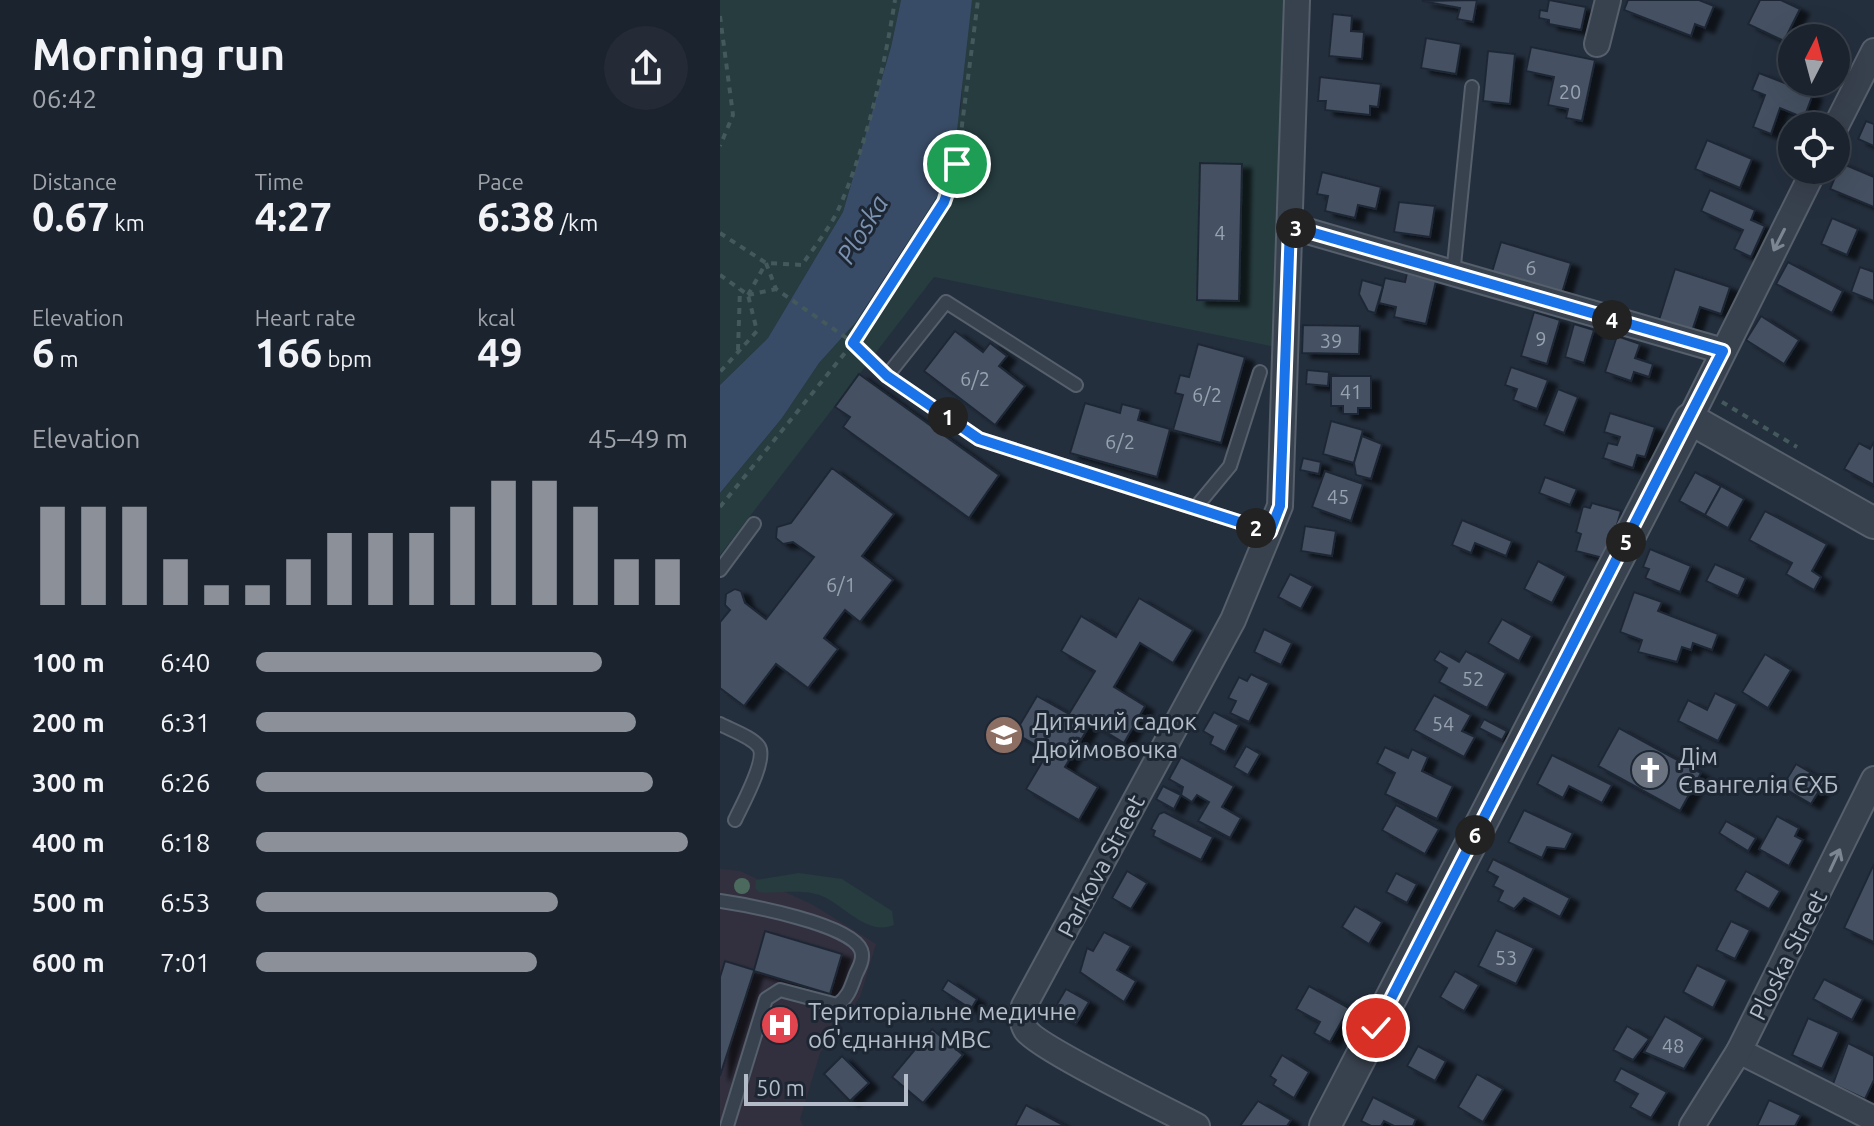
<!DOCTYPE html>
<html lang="en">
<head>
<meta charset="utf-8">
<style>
  :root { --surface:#1b232e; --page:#242b36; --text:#f1f3f6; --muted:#a0a4aa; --line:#39404a; --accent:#8c9099 }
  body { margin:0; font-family:Ubuntu,sans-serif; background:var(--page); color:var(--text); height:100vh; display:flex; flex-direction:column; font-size:30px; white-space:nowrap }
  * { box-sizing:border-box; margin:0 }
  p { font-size:26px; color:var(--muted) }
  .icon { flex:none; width:44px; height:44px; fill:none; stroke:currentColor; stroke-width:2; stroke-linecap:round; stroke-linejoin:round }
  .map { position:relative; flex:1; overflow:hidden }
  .sheet { display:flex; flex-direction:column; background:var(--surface); width:720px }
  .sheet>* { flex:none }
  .needle { width:52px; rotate:6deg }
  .fabs { position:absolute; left:1058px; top:24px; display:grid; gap:16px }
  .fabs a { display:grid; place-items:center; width:72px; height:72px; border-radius:50%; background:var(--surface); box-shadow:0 8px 32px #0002,0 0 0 2px var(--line); font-size:40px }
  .scale { position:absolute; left:24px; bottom:20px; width:164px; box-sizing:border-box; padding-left:8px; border:4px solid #b4bcc9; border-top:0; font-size:22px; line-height:28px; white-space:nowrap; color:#b4bcc9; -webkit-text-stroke:6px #1d2633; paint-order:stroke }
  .pin { position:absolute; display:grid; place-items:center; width:68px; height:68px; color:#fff; margin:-34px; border:4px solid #fff; border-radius:50%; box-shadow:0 2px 8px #0007 }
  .km { position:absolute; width:40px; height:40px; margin:-20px; border-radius:50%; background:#222; color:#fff; font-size:22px; line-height:40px; text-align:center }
  .round { display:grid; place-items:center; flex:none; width:84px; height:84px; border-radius:42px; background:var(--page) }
  .summary { display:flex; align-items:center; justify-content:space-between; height:136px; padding:0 32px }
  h1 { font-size:44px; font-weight:700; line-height:60px }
  .figures { display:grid; grid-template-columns:repeat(3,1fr); gap:12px; height:136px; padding:8px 32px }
  .figures div { display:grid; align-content:center }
  .figures b { font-size:40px; font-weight:700 }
  .figures small { font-size:22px; font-weight:400 }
  .figures p { font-size:22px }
  .chart { height:224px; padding:16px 32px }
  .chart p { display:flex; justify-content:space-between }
  .chart svg { width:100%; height:144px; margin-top:8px; stroke:var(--accent); stroke-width:6 }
  ul { padding:0 32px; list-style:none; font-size:26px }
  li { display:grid; grid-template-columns:128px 96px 1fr; align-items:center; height:60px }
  li i { height:20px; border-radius:10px; background:var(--accent) }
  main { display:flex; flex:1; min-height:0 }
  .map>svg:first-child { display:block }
  .medical { fill:#32303f }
  .green { fill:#263c3f }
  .water { fill:#394c67 }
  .building { fill:#455162; stroke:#1f2835; stroke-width:2; filter:url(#shadow) }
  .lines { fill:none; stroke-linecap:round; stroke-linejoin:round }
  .service-casing { stroke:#565f6c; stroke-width:16 }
  .minor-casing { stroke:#565f6c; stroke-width:28 }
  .tertiary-casing { stroke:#565f6c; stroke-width:34 }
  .path { stroke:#44595c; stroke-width:4; stroke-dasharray:6 6; stroke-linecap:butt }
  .service { stroke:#38414e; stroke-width:12 }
  .minor { stroke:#38414e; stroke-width:24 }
  .tertiary { stroke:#38414e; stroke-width:30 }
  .tree { fill:#4b6a5d }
  .oneway { stroke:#7c8592 }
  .route-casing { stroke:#fff; stroke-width:16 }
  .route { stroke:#1a73e8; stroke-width:10 }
  .labels { text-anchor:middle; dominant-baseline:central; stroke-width:6; stroke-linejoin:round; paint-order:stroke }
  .number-label { font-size:20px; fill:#98a1af }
  .poi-label { font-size:24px; fill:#b4bcc9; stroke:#1d2633; text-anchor:start }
  .street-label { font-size:24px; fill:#b4bcc9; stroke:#1d2633 }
  .water-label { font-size:26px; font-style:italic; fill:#7c92b1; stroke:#1d2633 }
</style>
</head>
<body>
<main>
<section class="sheet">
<div class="summary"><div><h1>Morning run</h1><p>06:42</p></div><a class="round"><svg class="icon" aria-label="share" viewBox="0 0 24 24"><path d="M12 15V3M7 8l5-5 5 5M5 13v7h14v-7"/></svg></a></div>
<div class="figures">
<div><p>Distance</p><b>0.67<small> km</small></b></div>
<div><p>Time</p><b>4:27</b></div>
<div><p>Pace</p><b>6:38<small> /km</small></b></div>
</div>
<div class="figures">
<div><p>Elevation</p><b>6<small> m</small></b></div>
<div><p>Heart rate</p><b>166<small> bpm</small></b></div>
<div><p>kcal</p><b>49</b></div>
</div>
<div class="chart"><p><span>Elevation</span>45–49 m</p>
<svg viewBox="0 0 160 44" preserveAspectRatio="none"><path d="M5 44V14M15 44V14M25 44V14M35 44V30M45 44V38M55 44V38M65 44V30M75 44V22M85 44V22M95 44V22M105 44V14M115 44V6M125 44V6M135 44V14M145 44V30M155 44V30"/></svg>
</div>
<ul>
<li><b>100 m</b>6:40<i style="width:80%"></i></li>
<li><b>200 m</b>6:31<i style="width:88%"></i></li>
<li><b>300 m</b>6:26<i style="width:92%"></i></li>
<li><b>400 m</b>6:18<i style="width:100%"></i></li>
<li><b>500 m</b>6:53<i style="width:70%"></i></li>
<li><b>600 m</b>7:01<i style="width:65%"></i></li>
</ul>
</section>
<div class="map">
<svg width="1154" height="1126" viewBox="0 0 1154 1126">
  <defs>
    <filter id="shadow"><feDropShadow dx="9" dy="5" stdDeviation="2" flood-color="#0009"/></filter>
  </defs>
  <rect width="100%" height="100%" fill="#242f3e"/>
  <path class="medical" d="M0,869L20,871L93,905L156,944L140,997L100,1053L80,1119L83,1126H0Z"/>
  <g class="green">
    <path d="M0,0H181L171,47L123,212L48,338L0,385Z"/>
    <path d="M252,0H566L556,347L214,277L0,555V493L62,418L99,363L136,322L180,259L241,108L244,47Z"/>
    <path d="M79,873L122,879L172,911L174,925C147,936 125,906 102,896C83,888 59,894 39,892L35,888L36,880Z"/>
  </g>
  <path class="water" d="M181,0H252L233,165L218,195L136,322L99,363L62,418L0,493V385L48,338L123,212L171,47Z"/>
  <g class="building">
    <path d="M757,0L753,22L737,19L740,8L702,1Z"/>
    <path d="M829,0L866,7L861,30L829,24V20L819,18L820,10L827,11Z"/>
    <path d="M908,0H979L994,6L985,28L975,24L971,36L904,10Z"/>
    <path d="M1040,0H1061L1080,9L1064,41L1028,24Z"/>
    <path d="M613,14L632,16L631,31L644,32L642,59L609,56Z"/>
    <path d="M706,38L741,44L736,74L701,68Z"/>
    <path d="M811,47L875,60L862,121L846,118L848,109L828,105L834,77L806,71Z"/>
    <path d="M768,51L795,54L790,104L763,101Z"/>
    <path d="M1039,73L1093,94L1084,118L1060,108L1051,134L1033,127L1045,95L1032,90Z"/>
    <path d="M600,77L661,84L658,107L650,106V115L605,110L606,101H598Z"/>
    <path d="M1146,121L1154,124V146L1138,139Z"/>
    <path d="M987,140L1032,159L1020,188L975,169Z"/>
    <path d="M480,163L522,164L519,301L477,300Z"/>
    <path d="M1121,163L1154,177V207L1110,189Z"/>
    <path d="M602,172L661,187L656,209L638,205L635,218L605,211L608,196L597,194Z"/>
    <path d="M990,190L1035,210L1031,220L1045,226L1031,257L1014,249L1023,230L981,211Z"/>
    <path d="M679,202L715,206L710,237L674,232Z"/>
    <path d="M1112,218L1138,229L1127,255L1101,244Z"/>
    <path d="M781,242L851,263L842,293L772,272Z"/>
    <path d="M1068,262L1123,291L1112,313L1056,284Z"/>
    <path d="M1140,267L1154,272V301L1131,292Z"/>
    <path d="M955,269L1010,287L1001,314L980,307L972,331L939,320Z"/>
    <path d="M687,273L716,281L706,324L674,317L676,307L659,303L665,278L685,282Z"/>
    <path d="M642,280L663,286L655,313L648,311L639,294Z"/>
    <path d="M814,312L840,320L827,364L801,356Z"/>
    <path d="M1041,316L1079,340L1064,364L1026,340Z"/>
    <path d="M854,324L874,330L864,363L845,357Z"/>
    <path d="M583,325L640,326L639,354L582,353Z"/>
    <path d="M235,331L263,352L270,343L287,356L279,366L305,386L275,425L204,371Z"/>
    <path d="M897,336L920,344L915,358L933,364L929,377L914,372L911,381L885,372Z"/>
    <path d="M478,344L525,357L501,443L453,430L463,395L455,393L460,375L469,377Z"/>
    <path d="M791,367L828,380L817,409L793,400L797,389L785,385Z"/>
    <path d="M587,370L609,372L608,386L586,384Z"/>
    <path d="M139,374L279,475L249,518L123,427L130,417L115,407Z"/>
    <path d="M611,376H651V408H638V414H623V406H611Z"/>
    <path d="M838,389L858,397L844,433L824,425Z"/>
    <path d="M365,403L400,413L402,404L421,409L418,420L450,429L437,477L350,453Z"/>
    <path d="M890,413L935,427L925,457L917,455L913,468L883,458L888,443L897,445L900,437L884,432Z"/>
    <path d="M611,421L643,430L634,463L603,454Z"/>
    <path d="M642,436L662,444L651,479L636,475L634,463Z"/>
    <path d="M1154,442V485L1124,469L1139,443L1150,449Z"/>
    <path d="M583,458L601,462L599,474L580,470Z"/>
    <path d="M112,468L174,514L142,556L173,580L140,622L125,610L104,638L118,649L88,688L56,664L24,706L0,688V622L10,610L5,605L6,594L15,589L21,591L25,603L46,619L94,557L73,542L63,544L56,538L57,527L71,523Z"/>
    <path d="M605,471L643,484L631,521L592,507Z"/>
    <path d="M975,472L1001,486L985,515L959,501Z"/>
    <path d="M825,477L857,489L850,505L819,493Z"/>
    <path d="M1001,486L1024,499L1008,528L985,515Z"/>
    <path d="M872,503L901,511L887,559L856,551L861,534L856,532L863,506L870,508Z"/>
    <path d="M1045,511L1107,544L1092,571L1101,577L1094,590L1066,574L1072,563L1029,540Z"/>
    <path d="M742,520L792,541L786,556L755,543L751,553L732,545Z"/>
    <path d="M585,526L616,531L612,556L581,551Z"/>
    <path d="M930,549L971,566L960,592L925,578L929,569L923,567Z"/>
    <path d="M818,561L846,576L832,603L804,589Z"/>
    <path d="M995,564L1026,578L1018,596L986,581Z"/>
    <path d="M570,574L593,586L581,609L558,597Z"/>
    <path d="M914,592L942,602L938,611L998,634L992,650L973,643L971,650L962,647L957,662L918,652L922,640L900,632Z"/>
    <path d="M419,598L473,630L453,663L420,643L394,687L425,706L404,743L371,723L345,767L378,787L359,820L306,789L328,752L295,733L317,696L349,714L375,671L341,651L361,616L396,637Z"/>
    <path d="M782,619L812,636L799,661L768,643Z"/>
    <path d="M544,629L572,643L561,665L534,652Z"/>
    <path d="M720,651L739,662L746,651L786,673L767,708L719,682L727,668L714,660Z"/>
    <path d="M1045,654L1071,670L1048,708L1022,692Z"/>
    <path d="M531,674L549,683L529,722L510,713L516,701L508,698L519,677L527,681Z"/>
    <path d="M995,693L1017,704L998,741L958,721L968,700L987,710Z"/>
    <path d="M714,695L751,715L742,731L755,737L744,757L694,730Z"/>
    <path d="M494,712L519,725L505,752L490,744L493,737L483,731Z"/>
    <path d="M764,719L787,731L782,740L759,728Z"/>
    <path d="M899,728L981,773L960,811L878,766Z"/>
    <path d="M526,746L540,754L528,775L514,767Z"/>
    <path d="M665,747L688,758L692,749L708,757L702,771L733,786L717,819L665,794L675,773L657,763Z"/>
    <path d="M832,755L892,785L882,803L849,786L843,798L817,784Z"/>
    <path d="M461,757L514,786L502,807L521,818L510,838L478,821L489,802L477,795L472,802L461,795L463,787L449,779Z"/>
    <path d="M1076,764L1105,781L1091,804L1062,787Z"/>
    <path d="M443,786L461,795L454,809L436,799Z"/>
    <path d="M676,805L719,829L705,854L662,830Z"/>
    <path d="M804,810L853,833L845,849L827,847L822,858L788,842Z"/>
    <path d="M444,812L493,837L481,860L433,836L435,831L431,829L439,814Z"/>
    <path d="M1057,816L1079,828L1075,836L1083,840L1069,866L1039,849Z"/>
    <path d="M1006,821L1036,838L1028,851L999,833Z"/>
    <path d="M773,859L850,898L840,917L804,898L794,909L778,901L783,891L773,886L778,877L767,871Z"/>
    <path d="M1154,864V942L1124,928Z"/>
    <path d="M407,871L427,883L411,909L392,898Z"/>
    <path d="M1026,871L1060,891L1049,909L1015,890Z"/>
    <path d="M676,873L697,884L687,903L666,892Z"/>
    <path d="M635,906L662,922L649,944L622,927Z"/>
    <path d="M1011,921L1030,930L1015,959L996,950Z"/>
    <path d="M776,930L814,948L796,984L758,966Z"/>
    <path d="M45,931L122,954L110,994L34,971L0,1076V977L5,961L34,970Z"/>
    <path d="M384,932L411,946L397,970L416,981L404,1002L360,972L367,948L373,951Z"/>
    <path d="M977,965L1007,980L993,1008L963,992Z"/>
    <path d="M735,971L759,985L744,1011L720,997Z"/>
    <path d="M1104,979L1143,999L1132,1020L1093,999Z"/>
    <path d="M228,980L257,999L251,1009L222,990Z"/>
    <path d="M589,986L629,1008L610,1042L594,1033L600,1022L576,1009Z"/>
    <path d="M346,989L369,1002L356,1024L333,1011Z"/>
    <path d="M945,1016L983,1038L964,1069L924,1052Z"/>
    <path d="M1088,1018L1119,1032L1102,1069L1072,1055Z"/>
    <path d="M907,1026L929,1039L913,1060L893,1050Z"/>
    <path d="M212,1029L243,1055L203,1103L172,1077Z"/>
    <path d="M1128,1043L1154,1056V1080L1145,1099L1113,1084Z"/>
    <path d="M698,1046L726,1061L715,1081L687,1066Z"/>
    <path d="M562,1055L589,1072L574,1098L553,1085L556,1080L550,1076Z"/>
    <path d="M122,1056L149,1083L130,1101L104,1074Z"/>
    <path d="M901,1068L947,1092L931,1118L910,1107L918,1094L894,1081Z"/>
    <path d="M757,1074L783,1089L763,1122L738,1107Z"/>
    <path d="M653,1097L696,1119L693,1126H674L664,1121L661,1126H651L641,1121Z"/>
    <path d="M1049,1100L1081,1115L1075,1126H1037Z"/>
    <path d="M538,1101L571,1120L567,1126H520Z"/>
    <path d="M306,1105L345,1126H295Z"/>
  </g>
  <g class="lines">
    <g class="service-casing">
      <g id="service">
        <path d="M733,275L752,87"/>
        <path d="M356,385L226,302L167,376L259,439L550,532"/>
        <path d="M476,507L510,466L540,372"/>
        <path d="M0,570L34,524"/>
        <path d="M0,724C11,730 32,737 39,747C47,760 22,805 15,820"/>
        <path d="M0,901C27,905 131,924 141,950C144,958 140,966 136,974C131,987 129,997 117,1005L60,990L46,999L7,1126"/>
      </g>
    </g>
    <g class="minor-casing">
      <g id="minor">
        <path d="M877,44L888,0"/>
        <path d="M1116,126L1154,51"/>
        <path d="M570,226L1003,351"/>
        <path d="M970,419L1094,170"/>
        <path d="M1019,1051L1154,1119"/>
        <path d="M477,1126C449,1111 318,1048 306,1030C301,1022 303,1014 304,1006L513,620L560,506L577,0"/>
        <path d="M972,1126L1019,1051L1154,779"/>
      </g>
    </g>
    <g class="tertiary-casing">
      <path id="tertiary" d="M605,1126L970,419L1154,523"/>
    </g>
    <g class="path">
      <path d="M0,16L13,115L0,146"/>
      <path d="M0,233L46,263L82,265C94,247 110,228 119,208C147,144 164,69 175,0"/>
      <path d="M46,263L56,289L128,339L155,366"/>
      <path d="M0,275L28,295L37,331L0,372"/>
      <path d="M28,295L46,263"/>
      <path d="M28,295L56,289"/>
      <path d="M18,350L20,289"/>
      <path d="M1002,402L1077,447"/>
      <path d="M0,507L133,343L224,202L237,164L258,0"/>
    </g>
    <use href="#service" class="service"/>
    <use href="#minor" class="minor"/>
    <use href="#tertiary" class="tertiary"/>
  </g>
  <circle class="tree" cx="22" cy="886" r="8"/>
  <defs><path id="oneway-shaft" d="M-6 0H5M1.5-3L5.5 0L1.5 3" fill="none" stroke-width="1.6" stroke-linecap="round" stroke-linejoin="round" transform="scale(2)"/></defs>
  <g class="oneway">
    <use href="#oneway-shaft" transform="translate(1059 240) rotate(117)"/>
    <use href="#oneway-shaft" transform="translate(1115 860) rotate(-65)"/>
  </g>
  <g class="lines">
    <g class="route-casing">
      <path id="route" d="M237,164L224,202L133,343L167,376L259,439L550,532L560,506L570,226L1003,351L656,1028"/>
    </g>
    <use href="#route" class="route"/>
  </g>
  <defs>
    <g id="school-disc" transform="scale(2)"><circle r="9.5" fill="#8d6e63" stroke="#1d2633"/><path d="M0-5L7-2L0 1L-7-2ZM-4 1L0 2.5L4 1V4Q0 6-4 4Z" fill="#fff"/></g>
    <g id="church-disc" transform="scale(2)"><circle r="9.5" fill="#6b7280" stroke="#1d2633"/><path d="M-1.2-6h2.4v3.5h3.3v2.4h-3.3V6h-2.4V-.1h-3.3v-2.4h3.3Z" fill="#fff"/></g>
    <g id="hospital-disc" transform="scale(2)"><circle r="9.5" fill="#e0444e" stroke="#1d2633"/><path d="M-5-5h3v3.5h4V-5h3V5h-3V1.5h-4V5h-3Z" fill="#fff"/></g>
  </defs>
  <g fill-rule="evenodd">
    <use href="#school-disc" x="284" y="735"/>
    <use href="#church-disc" x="930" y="770"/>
    <use href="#hospital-disc" x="60" y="1025"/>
  </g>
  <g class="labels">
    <g class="number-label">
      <text x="850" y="91">20</text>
      <text x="500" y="232">4</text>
      <text x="811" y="267">6</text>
      <text x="821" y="338">9</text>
      <text x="611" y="340">39</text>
      <text x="255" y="378">6/2</text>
      <text x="631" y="391">41</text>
      <text x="487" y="394">6/2</text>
      <text x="400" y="441">6/2</text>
      <text x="618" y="496">45</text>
      <text x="121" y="584">6/1</text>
      <text x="753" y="678">52</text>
      <text x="723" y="723">54</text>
      <text x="786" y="957">53</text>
      <text x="953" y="1045">48</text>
    </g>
    <g class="poi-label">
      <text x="312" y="721">Дитячий садок<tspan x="312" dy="28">Дюймовочка</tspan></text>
      <text x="958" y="756">Дім<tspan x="958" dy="28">Євангелія ЄХБ</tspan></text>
      <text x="88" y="1011">Територіальне медичне<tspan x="88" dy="28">об'єднання МВС</tspan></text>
    </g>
    <g class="street-label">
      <text transform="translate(381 866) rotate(-62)">Parkova Street</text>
      <text transform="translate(1068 955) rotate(-63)">Ploska Street</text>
    </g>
    <g class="water-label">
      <text transform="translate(142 229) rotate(-59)">Ploska</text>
    </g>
  </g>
</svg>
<div class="fabs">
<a><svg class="needle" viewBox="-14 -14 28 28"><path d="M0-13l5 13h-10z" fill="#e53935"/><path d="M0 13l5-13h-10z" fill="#a0a4aa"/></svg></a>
<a><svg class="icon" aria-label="locate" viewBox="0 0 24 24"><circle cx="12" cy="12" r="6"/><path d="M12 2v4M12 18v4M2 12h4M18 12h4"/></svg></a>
</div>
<div class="scale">50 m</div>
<div class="pin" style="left:237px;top:164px;background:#1e9e55"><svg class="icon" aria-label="arrive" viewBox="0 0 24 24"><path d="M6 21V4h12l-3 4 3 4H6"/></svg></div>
<div class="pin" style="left:656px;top:1028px;background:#d93025"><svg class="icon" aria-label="check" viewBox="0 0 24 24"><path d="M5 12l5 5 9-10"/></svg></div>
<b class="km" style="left:228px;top:417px">1</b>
<b class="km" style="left:536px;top:528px">2</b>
<b class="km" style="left:576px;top:228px">3</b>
<b class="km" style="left:892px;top:320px">4</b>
<b class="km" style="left:906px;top:542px">5</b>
<b class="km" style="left:755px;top:835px">6</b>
</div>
</main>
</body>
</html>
